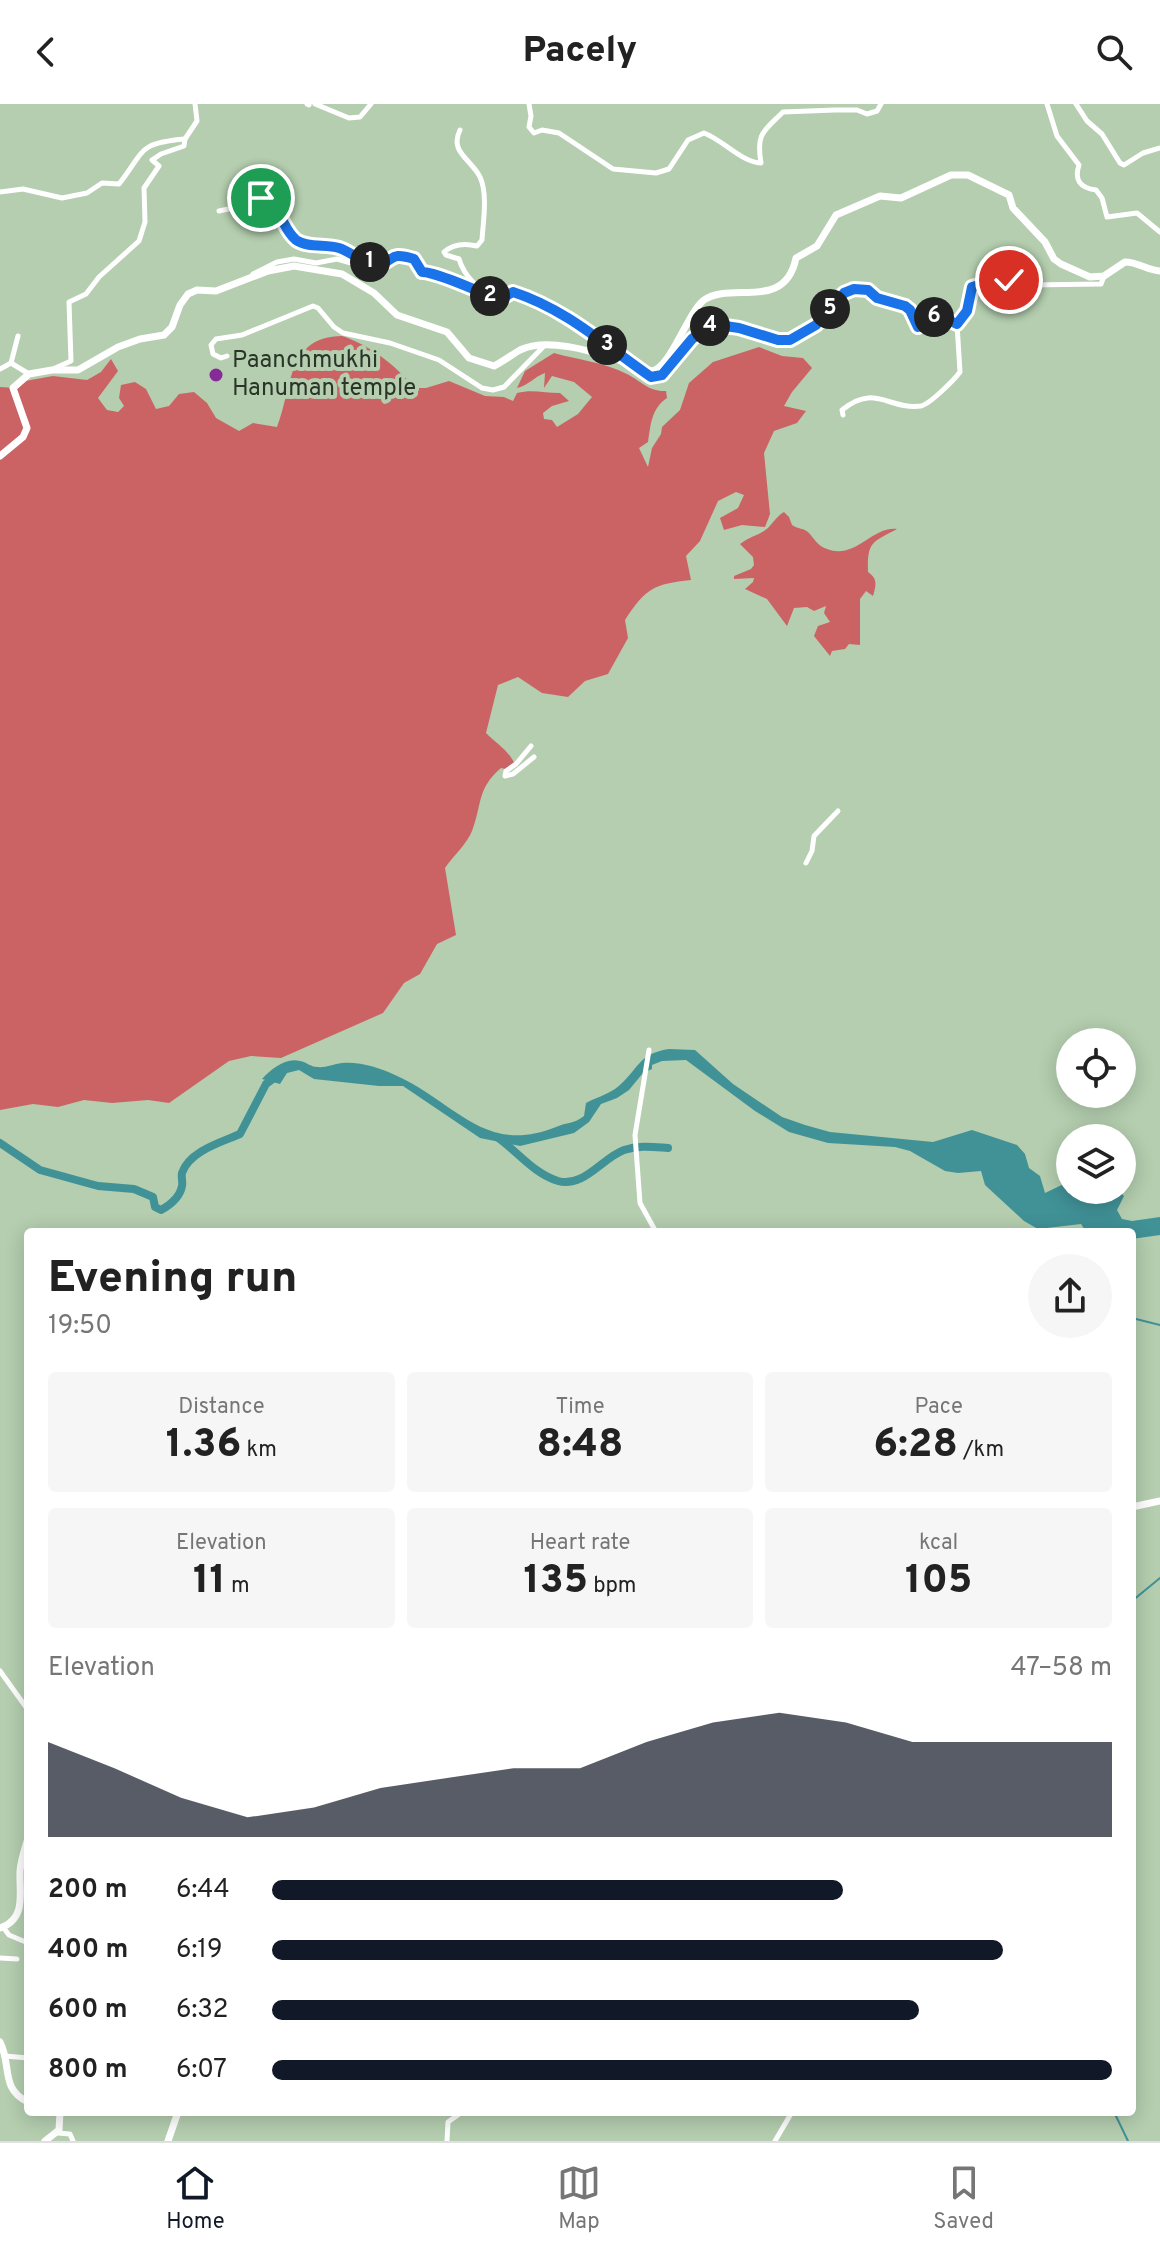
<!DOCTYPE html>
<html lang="en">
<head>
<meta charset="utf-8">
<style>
  :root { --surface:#fff; --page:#f6f6f6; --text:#222; --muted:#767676; --line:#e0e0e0; --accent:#111827 }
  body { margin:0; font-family:Overpass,sans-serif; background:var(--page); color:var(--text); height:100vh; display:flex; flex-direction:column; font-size:30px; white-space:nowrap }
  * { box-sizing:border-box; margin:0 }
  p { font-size:26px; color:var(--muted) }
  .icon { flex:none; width:44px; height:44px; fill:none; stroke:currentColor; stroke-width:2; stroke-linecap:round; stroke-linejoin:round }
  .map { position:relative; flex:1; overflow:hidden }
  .details { position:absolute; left:24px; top:1124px; width:1112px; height:888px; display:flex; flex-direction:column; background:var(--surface); border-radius:8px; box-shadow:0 4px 20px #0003 }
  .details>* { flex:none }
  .tools { position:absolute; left:1056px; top:924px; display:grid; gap:16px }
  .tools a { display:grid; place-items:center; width:80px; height:80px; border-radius:50%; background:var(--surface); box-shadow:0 4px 20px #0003; font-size:40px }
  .pin { position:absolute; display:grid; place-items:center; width:68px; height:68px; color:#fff; margin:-34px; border:4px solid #fff; border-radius:50%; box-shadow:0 2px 8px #0007 }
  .km { position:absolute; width:40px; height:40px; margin:-20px; border-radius:50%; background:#222; color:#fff; font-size:22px; line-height:40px; text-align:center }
  .round { display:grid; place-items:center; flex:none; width:84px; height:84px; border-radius:42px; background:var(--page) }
  .summary { display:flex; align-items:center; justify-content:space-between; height:136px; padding:0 24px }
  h1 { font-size:44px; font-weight:800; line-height:60px }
  .metrics { display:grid; grid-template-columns:repeat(3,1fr); gap:12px; height:136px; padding:8px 24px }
  .metrics div { display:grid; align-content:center; border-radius:8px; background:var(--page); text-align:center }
  .metrics b { font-size:40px; font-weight:800 }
  .metrics small { font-size:22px; font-weight:400 }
  .metrics p { font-size:22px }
  .chart { height:224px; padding:16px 24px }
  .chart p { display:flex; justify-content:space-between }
  .chart svg { width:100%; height:144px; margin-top:8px; fill:var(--accent); opacity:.7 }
  ul { padding:0 24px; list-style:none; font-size:26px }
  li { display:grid; grid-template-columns:128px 96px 1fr; align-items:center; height:60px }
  li i { height:20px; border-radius:10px; background:var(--accent) }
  header { display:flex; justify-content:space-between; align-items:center; height:104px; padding:0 24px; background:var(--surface); font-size:36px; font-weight:800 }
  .tab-bar { display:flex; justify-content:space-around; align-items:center; height:112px; border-top:2px solid var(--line); background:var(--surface); font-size:22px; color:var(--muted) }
  .tab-bar a { display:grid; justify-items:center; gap:4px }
  .tab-bar .active { color:var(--accent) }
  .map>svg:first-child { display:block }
  .forest { fill:#cb6365 }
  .water { fill:#409297 }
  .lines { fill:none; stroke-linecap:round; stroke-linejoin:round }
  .stream { stroke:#409297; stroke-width:2 }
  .river { stroke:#409297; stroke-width:8 }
  .street { stroke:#fff; stroke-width:5 }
  .secondary { stroke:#fff; stroke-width:7 }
  .primary { stroke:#fff; stroke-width:7 }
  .route-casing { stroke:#fff; stroke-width:16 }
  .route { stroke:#1a73e8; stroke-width:10 }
  .poi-dot { fill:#852a96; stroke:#b4ceaf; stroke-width:3 }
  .labels { text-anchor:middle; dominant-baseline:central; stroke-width:8; stroke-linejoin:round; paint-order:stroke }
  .poi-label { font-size:24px; fill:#2a3528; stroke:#b4ceaf; text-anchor:start }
</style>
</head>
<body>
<header><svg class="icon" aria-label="back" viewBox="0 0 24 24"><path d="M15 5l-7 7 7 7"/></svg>Pacely<svg class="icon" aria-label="search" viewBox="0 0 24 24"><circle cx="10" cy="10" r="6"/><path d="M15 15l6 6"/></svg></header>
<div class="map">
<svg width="1160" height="2037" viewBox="0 0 1160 2037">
  <rect width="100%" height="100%" fill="#b4ceaf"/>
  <g class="forest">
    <path d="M342,232C370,241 395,261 415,284H426L449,277L485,292L504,293L513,297L517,289C532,285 544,289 560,289L569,297L552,302L543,309L544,315L552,316L557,323L578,310L592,293L574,278L552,272L544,284L545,269C534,273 529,281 517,284L525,267L554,249C578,256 604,258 627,270C641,277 649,288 666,287L667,294C651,305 651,320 648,338L639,344L648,363L652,344L661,330L662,323L680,306L689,279L713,258L759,243L782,252L803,254L812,264L792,288L784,302L806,307L797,319L774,327L764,349L770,410L765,423L742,421L724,426L720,414L738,404L744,391L736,388L718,397L700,437L686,452L691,476C654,480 646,484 625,516L628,534L608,570L585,577L568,593L542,589L518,573L498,581L486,629C495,638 510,648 514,659L505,665L501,664C477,684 482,701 472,727C467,740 453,752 445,764L456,831L437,840L420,870L404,879L383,909L281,954L251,952L229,957L169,999L148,996L112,999L84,996L58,1003L33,1000L0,1006V283L16,284L25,277L53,272L87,276L101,268L111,255L118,267L98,294L107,306L118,308L124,302L119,294L121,281L135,278L146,285L156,305L169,302L179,290L194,288L207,299L216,314L239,327L253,319L277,323C293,283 286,233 342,232Z"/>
    <path d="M784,408L789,413L792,421C797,425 805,424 809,429C815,436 818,442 827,445C856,456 872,422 897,425C873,438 867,437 868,468C878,475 876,481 873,492L866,487L860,495V541L849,540L845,545L832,547L830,552L814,532L818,522L830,518L824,509L826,502L814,507L807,503L794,504L787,522L767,495L745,485L753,478L754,474L734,475V472L751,465L754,461L753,453L740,440C749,433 756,432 764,427C772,422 775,413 784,408Z"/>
  </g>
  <path class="water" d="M669,945L695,946L733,980L782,1013L805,1021L830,1028L933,1038L972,1026L1017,1041L1025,1050L1029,1064L1040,1072L1045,1089L1070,1077V1086H1118L1124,1092L1117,1106L1122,1115L1132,1117L1160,1113V1131L1132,1135V1128H1086L1081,1120L1038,1125L1024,1117L985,1081L981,1067L958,1069L945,1067L910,1047L895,1043L828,1039L789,1028L755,1007L686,956L662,957L652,961V965L643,969L629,986L617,994L601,1000L589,1018L574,1029L520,1042L480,1034L403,982H379L314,975L299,966L287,969L280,980L262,975C271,965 286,953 300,957C306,958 311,963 317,963C326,964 333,960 342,959C358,957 381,964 395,971C456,998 484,1052 556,1023C567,1018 574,1020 584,1012L586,999C595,994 606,991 615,985C639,967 636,950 669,945Z"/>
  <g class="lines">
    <g class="stream">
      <path d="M1132,1214L1160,1221"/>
      <path d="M1132,1497L1160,1474"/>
      <path d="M1114,2008L1128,2037"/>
    </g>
    <g class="river">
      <path d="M497,1033C517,1047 534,1070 558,1077C584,1084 602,1054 624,1046C639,1041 653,1043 668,1044"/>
      <path d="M0,1039L40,1066L98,1082L134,1085L153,1093L155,1103L161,1106C170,1101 180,1093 182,1082C183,1078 181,1073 182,1069C189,1047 222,1038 240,1030L266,980L278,971"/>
    </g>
    <g class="street">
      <path d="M307,0L309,1"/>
      <path d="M315,0L349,14L360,13L371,0"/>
      <path d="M529,0L531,12L529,23L534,29L542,26L559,29L613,65L656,69L669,65L688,36L704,29C723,36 741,58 761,59C756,29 763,28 783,8L835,6H857L867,10L877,7L881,0"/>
      <path d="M1047,0L1057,32L1079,61C1074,76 1080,84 1096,86L1102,94L1107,113L1137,109L1160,128"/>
      <path d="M1076,0L1087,17L1102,30L1120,59L1124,61L1143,49L1160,44"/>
      <path d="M460,26C449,48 471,55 480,73C488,90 483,119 482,136L477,142C465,139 453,140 444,148L446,151L459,155C465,175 480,187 499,196L513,188L559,207L624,255"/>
      <path d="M0,88L23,85L62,94L87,89L102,79L119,80C145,47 137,39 185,35"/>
      <path d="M219,107L242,102L261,94L281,111L296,135L304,139L340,144L360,156L379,160L365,163L337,155L316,159L294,155L277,158L253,170"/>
      <path d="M379,160L395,151L414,155L422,168C442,168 461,181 480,187"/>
      <path d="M227,252L221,254L213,250L211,241L216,235L242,231L313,202L318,204L334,223L343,229L390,239L439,256L482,284L493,286L504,283L544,242"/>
      <path d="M11,259L18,232"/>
      <path d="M0,265L11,259L29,270"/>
      <path d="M53,265L71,257L69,198L86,190L99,173L139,137L145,118L144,84L159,62L152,56L161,50L184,42L185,35L197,17L195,0"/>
      <path d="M644,268L651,273L662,271L692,235L711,220L739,224L778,236H790L816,221L844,189L854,185L868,186L877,194L905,202L910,206L918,223L939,212L957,220"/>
      <path d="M843,311L842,306C875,279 888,306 921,302C930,300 954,276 960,268L957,220L967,207L972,183L979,181L992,184L1009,176L1028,181L1101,180L1104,172"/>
      <path d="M531,642L516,660L506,667L505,672L513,670L534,653"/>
      <path d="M806,759L812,747L814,732L838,707"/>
      <path d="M649,946L635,1031L640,1099L656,1128"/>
      <path d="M0,1567L28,1606"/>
      <path d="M3,1823L9,1831L28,1839"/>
      <path d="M0,1854L17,1855"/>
      <path d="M5,1952L28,1954"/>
      <path d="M58,2029L70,2030L73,2037"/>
      <path d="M447,2037L448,2018L462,2008"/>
      <path d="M775,2037L792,2008"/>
    </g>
    <g class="secondary">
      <path d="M0,352L23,333L27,324L13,284L29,270L52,266H78L118,243L140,235L164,231L172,223L180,201L188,190L197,186L216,187L268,167L294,162L342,170L374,189L397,211L447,228L469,254L494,262C504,257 511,251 520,246C546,233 591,247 616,255C627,258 639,268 651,267C670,266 687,209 704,196C731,177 785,208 796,154L817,142L836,111L880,92L901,94L951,71H968L1009,91L1013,104L1045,138L1054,155L1061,160L1090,173L1104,172L1125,158C1138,158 1147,166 1160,167"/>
      <path d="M0,1824C27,1815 19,1789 20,1767C21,1755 25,1745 28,1734"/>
      <path d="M0,1938C12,1961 0,1985 28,1998"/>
      <path d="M45,2037L59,2026L60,2008"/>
      <path d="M168,2037L178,2008"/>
    </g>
    <path class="primary" d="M1132,1403L1160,1397"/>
  </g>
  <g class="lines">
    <g class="route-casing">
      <path id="route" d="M261,94C285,108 281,123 296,136C307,144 326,140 339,144C352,148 363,161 379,160C396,157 388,147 414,155L422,168C437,168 482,189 499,196L513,188C566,205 606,242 651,273L662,271L692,235L711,220L739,224L778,236H790L816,221L844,189L854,185L868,186L877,194L905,202L910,206L918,223L939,212L957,220L967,207L972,183L979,181L992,184L1009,176"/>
    </g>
    <use href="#route" class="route"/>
  </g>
  <circle class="poi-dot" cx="216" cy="271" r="8"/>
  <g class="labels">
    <g class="poi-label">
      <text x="232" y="257">Paanchmukhi<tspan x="232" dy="28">Hanuman temple</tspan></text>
    </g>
  </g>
</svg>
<div class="tools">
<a><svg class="icon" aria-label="locate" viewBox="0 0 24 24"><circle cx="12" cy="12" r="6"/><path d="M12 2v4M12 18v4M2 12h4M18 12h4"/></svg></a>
<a><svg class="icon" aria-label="layers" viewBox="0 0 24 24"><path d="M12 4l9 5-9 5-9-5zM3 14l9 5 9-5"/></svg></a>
</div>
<div class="pin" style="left:261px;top:94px;background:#1e9e55"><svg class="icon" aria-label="arrive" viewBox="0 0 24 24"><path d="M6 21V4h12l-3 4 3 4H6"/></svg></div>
<div class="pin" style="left:1009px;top:176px;background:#d93025"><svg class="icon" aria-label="check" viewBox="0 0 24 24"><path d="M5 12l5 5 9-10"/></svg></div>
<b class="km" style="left:370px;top:158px">1</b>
<b class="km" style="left:490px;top:192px">2</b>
<b class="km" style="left:607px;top:241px">3</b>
<b class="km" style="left:710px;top:222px">4</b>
<b class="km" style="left:830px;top:205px">5</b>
<b class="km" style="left:934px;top:213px">6</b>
<section class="details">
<div class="summary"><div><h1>Evening run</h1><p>19:50</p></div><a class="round"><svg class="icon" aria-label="share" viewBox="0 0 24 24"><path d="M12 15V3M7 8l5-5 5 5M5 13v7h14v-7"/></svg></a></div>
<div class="metrics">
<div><p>Distance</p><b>1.36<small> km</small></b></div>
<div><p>Time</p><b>8:48</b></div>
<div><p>Pace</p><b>6:28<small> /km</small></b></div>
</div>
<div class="metrics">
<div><p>Elevation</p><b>11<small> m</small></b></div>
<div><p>Heart rate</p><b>135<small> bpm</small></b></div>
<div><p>kcal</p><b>105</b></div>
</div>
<div class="chart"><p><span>Elevation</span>47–58 m</p>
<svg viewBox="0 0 160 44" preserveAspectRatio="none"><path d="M0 44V15L10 23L20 32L30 38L40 35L50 29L60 26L70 23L80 23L90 15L100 9L110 6L120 9L130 15L140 15L150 15L160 15V44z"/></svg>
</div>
<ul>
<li><b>200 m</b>6:44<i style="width:68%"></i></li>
<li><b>400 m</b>6:19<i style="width:87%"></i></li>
<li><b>600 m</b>6:32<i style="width:77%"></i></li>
<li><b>800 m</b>6:07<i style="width:100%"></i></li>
</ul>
</section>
</div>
<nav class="tab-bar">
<a class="active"><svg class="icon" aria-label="home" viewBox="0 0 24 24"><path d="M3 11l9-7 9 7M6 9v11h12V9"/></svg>Home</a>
<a><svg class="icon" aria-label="map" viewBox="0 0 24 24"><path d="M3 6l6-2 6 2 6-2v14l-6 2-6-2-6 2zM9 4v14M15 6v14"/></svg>Map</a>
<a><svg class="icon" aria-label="saved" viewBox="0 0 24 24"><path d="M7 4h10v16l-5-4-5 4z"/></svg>Saved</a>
</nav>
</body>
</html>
